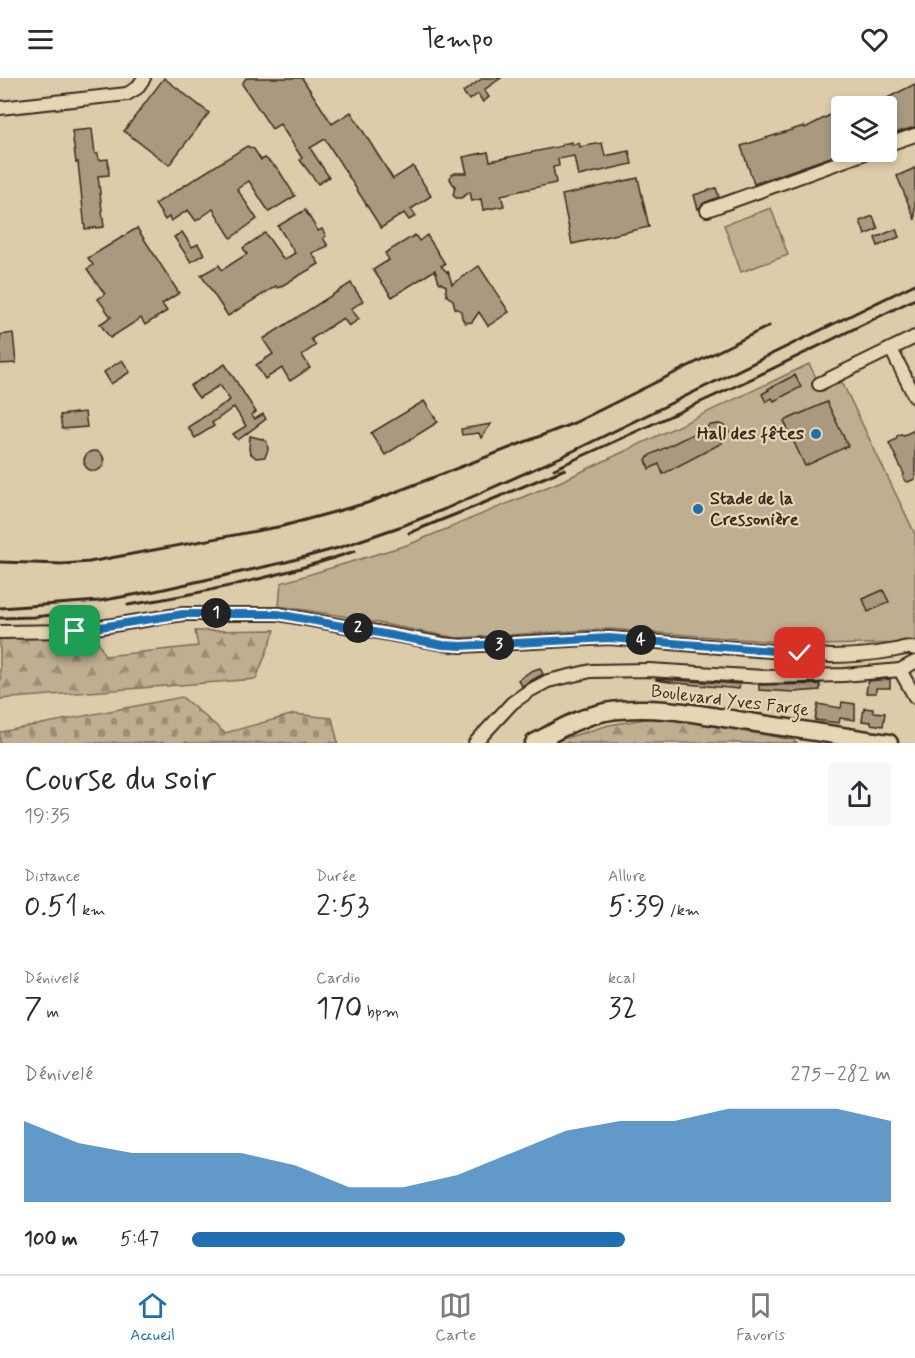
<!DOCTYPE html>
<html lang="fr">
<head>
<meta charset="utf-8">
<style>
  :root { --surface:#fff; --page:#f7f7f7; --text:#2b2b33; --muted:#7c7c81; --line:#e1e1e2; --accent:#1f6fb2 }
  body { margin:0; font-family:Mynerve,sans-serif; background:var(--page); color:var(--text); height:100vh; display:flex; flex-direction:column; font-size:22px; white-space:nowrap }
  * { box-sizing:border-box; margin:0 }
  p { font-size:20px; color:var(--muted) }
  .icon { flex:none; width:33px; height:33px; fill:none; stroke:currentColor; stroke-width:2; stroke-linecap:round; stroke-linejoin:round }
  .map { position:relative; height:665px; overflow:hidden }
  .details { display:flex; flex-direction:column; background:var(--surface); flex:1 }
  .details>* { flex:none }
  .controls { position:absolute; left:831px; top:18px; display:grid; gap:12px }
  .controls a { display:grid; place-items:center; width:66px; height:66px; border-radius:6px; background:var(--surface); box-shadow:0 3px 9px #0003; font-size:30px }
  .pin { position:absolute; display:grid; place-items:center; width:51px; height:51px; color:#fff; margin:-26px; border-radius:12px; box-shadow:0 3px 9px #0006 }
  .km { position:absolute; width:30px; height:30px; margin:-15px; border-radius:50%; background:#222; color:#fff; font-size:16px; line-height:30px; text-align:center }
  .round { display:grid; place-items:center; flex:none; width:63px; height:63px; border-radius:6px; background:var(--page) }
  .overview { display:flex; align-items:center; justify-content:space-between; height:102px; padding:0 24px }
  h1 { font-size:33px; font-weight:600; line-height:45px }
  .metrics { display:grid; grid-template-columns:repeat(3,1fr); gap:9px; height:102px; padding:6px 24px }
  .metrics div { display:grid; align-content:center }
  .metrics b { font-size:30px; font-weight:600 }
  .metrics small { font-size:16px; font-weight:400 }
  .metrics p { font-size:16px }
  .chart { height:168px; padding:12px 24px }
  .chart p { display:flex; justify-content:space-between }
  .chart svg { width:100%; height:108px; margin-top:6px; fill:var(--accent); opacity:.7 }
  ul { padding:0 24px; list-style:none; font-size:20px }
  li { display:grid; grid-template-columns:96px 72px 1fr; align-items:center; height:45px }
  li i { height:15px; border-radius:8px; background:var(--accent) }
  header { display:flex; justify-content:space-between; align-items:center; height:78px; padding:0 24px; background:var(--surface); font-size:27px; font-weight:600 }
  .menu { display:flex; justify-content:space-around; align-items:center; height:84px; border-top:2px solid var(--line); background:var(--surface); font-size:16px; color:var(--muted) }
  .menu a { display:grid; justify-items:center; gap:3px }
  .menu .on { color:var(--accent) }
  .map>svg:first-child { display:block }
  .green { fill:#bfae90; stroke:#7d6c57; stroke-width:1.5 }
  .forest { fill:url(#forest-firs); stroke:#7d6c57; stroke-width:1.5 }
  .cemetery { fill:url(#cemetery-stones); stroke:#7d6c57; stroke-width:1.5 }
  .building { fill:#aa997f; stroke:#3b2a1e; stroke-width:1.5 }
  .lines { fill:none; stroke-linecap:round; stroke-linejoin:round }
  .minor-casing { stroke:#3b2a1e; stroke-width:16 }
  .major-casing { stroke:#3b2a1e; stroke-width:21 }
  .minor { stroke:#e7d6b3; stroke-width:12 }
  .major { stroke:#e7d6b3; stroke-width:16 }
  .rail { stroke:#3b2a1e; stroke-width:3 }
  .route-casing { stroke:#fff; stroke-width:12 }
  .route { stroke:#1f6fb2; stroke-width:8 }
  .poi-dot { fill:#1f6fb2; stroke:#e7d6b3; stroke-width:2 }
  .labels { text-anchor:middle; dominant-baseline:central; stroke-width:4.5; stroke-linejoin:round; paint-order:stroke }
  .poi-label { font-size:18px; font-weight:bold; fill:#3b2a1e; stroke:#e7d6b3; text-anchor:end }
  .street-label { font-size:18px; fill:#3b2a1e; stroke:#e7d6b3 }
</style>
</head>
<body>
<header><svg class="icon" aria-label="menu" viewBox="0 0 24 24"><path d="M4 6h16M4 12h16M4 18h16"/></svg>Tempo<svg class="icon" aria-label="heart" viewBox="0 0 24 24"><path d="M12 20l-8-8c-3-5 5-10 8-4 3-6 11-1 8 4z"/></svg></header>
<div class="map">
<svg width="915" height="665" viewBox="0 0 915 665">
  <defs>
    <pattern id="forest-firs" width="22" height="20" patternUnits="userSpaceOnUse" patternTransform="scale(1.5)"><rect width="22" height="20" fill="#bfae90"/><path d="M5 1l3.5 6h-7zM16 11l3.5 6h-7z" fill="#9c8e75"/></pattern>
    <pattern id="cemetery-stones" width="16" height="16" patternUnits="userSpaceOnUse" patternTransform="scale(1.5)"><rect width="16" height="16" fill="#bfae90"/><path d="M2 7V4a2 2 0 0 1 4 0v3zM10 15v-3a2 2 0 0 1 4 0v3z" fill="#9c8e75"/></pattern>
  </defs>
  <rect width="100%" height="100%" fill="#dca"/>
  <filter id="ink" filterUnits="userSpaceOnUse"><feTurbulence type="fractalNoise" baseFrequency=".0167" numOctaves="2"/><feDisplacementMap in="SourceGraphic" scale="12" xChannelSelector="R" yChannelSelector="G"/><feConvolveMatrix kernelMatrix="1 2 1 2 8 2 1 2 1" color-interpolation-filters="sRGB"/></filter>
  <g filter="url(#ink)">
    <g class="green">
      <path d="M771,130L788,177L741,194L724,147Z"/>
      <path d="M809,286L823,313L842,304L915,456V565L815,567L609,551L456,560L343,538L279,528L281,505L410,466L564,402Z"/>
    </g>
    <g class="forest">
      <path d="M275,552L256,601L0,621V558L60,560L94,555L105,578L198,568L195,553Z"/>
      <path d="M651,640L688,643L793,662L797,665H556L562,661L609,647Z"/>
    </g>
    <path class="cemetery" d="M182,619L225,655L294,636L332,640L338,665H0V654Z"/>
    <g class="building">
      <path d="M164,0L209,35L169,87L124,53Z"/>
      <path d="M246,0H302L332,46L351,34L393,101L413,88L431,118L411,131L416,138L409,142L404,135L381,150L325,61L310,70L329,99L318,106L300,82L302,80L280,46L272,51L242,6Z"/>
      <path d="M483,0H501L484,12L489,19L483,24L478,16L469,22L463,14Z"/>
      <path d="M915,6V49L886,58V43L891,41L883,22Z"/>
      <path d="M842,31V75L754,106L741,68L804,48L805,50Z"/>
      <path d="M92,51L95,76H98L99,82L108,81L109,97L98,98L104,149L85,151L78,84L76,85L72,53Z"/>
      <path d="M572,64V67L579,65L580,69L602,65L605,78L629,73L632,86L578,98L574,78L558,81L559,88L553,89L556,105L501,117L504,128L483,132L481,121L472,123L470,114L461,120H456L453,117L455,109L450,101L451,97L455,95H467L463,79L488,74L490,83L562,68V66Z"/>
      <path d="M247,68L254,71L261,82L265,80L278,91L295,118L269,134L249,103L237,111L257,141L231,160L213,131L196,143L188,132L171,143L169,139L165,142L155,126Z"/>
      <path d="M915,90V142L897,98Z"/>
      <path d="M638,100L649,149L572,166L562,117Z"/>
      <path d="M716,110L719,119L704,125L698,131L694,117Z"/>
      <path d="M305,132L318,153L322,151L326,158L323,160L328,168L312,175L319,186L278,210L276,208L228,238L201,197L219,187L222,192L247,176L243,170L265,155L284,182L295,175L278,148Z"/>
      <path d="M873,138L878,151L865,157L860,143Z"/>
      <path d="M137,150L179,215L162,226L167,233L145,247L141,240L110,260L100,246L111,239L98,221L105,216L87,191L93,187L88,180Z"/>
      <path d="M896,151L899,159L878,168L875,160Z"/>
      <path d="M182,154L192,169L198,166L204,176L191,184L174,159Z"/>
      <path d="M415,157L419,163L427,157L445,186L441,188L448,195V193L452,206L479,188L509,234L488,248L479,234L472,244L465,245L462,240L461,233L455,230L453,222L447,218L446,214V208L439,204L435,192L392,219L373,192L389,182L385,175Z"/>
      <path d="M351,205L363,223L351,231L359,241L349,248L343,240L311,261L316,267L302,277L310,290L290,303L282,290L265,301L256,287L273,276L263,261Z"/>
      <path d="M13,255L16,285L0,286V257Z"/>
      <path d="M122,282L130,294L111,306L104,294Z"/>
      <path d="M225,286L256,334L251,337L255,341L263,336L266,341L238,362L233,356L246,348L234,329L212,345L214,348L195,360L188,349L230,322L220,307L199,320L190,308Z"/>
      <path d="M795,297L801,309L774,323L772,320L766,324L762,316L769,312L768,311Z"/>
      <path d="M424,323L438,344L385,377L371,355Z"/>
      <path d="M827,324L848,368L805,388L784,343Z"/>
      <path d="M85,334L87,349L62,351L60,337Z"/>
      <path d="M491,346L481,360L479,355L462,357L461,351Z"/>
      <path d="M719,346L725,348L729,354L718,359L722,365L663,396L659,386L649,391L646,382L650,377L711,347Z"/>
      <path d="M915,352V401L908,404L905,403L903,399L904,396L889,365L896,361L897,358L901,356L904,357Z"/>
      <path d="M250,358L262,361L267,364L268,372L265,379L256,380L250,375L249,371Z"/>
      <circle cx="94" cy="383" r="10"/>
      <path d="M883,512L889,524L868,534L863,521Z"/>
      <path d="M540,590L543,596L522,608L518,602L531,593Z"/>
      <path d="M656,601L740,606L739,611L676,605L656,602Z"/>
      <path d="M890,601V610H876V615H866L868,603Z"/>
      <path d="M820,606V612L794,614L759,612V607Z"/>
      <path d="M842,624L855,626V642L840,640L839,645L815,642L818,626L841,630Z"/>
      <path d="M864,630L873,631V634L885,635L883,648L871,646V644L862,643Z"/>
    </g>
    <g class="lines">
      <g class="minor-casing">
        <g id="minor">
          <path d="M0,30L127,16L137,10L144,0"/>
          <path d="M886,67L915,57"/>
          <path d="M707,132L868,74"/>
          <path d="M891,271L915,319"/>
          <path d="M819,306L915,259"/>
          <path d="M0,554L75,553L183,536H278L443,566L461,568L609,560L831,578C853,578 874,576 896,572C903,570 909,568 915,571"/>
          <path d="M900,592L915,619"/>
          <path d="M475,665L512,625L529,613L548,603L591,593L649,592L764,599L844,597L900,592L915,584"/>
        </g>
      </g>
      <g class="major-casing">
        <path id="major" d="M534,665C558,652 577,640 605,634C650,626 698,636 743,643C791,650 840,658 889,665"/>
      </g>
      <use href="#minor" class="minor"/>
      <use href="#major" class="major"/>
      <g class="rail">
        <path d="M554,391L749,302L915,221"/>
        <path d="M409,455L474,429L565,391"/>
        <path d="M0,484L63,486L89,484L283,448L367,425L574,345L769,248"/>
        <path d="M128,527C205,515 282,498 355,473"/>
        <path d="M0,530L99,523L155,513L286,484L338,470L402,448L445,431L561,379L915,206"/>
        <path d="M0,540L34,539L95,532"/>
      </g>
    </g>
  </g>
  <g class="lines" filter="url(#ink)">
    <g class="route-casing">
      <path id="route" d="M75,553L183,536H278L443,567L461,568L609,560L800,575"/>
    </g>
    <use href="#route" class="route"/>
  </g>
  <g class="poi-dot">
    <circle cx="816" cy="356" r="6"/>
    <circle cx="698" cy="431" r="6"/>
  </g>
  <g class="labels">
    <g class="poi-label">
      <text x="804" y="356">Hall des fêtes</text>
      <text x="710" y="421" text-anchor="start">Stade de la<tspan x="710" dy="21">Cressonière</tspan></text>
    </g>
    <g class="street-label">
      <text transform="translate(730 623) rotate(7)">Boulevard Yves Farge</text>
    </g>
  </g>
</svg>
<div class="controls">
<a><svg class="icon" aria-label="layers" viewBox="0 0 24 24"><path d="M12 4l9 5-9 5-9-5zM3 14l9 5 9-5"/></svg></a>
</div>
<div class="pin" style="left:75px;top:553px;background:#1e9e55"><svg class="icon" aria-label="arrive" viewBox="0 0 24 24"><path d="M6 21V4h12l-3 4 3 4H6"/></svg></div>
<div class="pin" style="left:800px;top:575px;background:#d93025"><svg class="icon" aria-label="check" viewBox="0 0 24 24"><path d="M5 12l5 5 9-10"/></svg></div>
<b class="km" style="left:216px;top:535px">1</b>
<b class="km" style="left:358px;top:550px">2</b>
<b class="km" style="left:499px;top:567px">3</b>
<b class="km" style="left:641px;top:562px">4</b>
</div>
<section class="details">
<div class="overview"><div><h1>Course du soir</h1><p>19:35</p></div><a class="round"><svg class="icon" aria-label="share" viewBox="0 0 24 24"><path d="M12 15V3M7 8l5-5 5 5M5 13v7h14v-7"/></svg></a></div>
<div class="metrics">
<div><p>Distance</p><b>0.51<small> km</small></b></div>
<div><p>Durée</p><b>2:53</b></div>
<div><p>Allure</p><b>5:39<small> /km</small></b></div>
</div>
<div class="metrics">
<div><p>Dénivelé</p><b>7<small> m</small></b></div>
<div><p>Cardio</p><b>170<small> bpm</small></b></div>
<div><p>kcal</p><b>32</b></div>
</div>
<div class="chart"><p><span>Dénivelé</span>275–282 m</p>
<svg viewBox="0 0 160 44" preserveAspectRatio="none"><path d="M0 44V11L10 20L20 24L30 24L40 24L50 29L60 38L70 38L80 33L90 24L100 15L110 11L120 11L130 6L140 6L150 6L160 11V44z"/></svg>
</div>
<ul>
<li><b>100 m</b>5:47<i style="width:62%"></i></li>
</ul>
</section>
<nav class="menu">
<a class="on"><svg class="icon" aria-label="home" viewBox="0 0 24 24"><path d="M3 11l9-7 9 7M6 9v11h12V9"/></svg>Accueil</a>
<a><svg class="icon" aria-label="map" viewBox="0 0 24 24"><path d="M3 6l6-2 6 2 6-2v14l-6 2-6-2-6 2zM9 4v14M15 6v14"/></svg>Carte</a>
<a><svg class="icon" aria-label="saved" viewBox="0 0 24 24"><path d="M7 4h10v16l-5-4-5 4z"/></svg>Favoris</a>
</nav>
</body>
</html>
